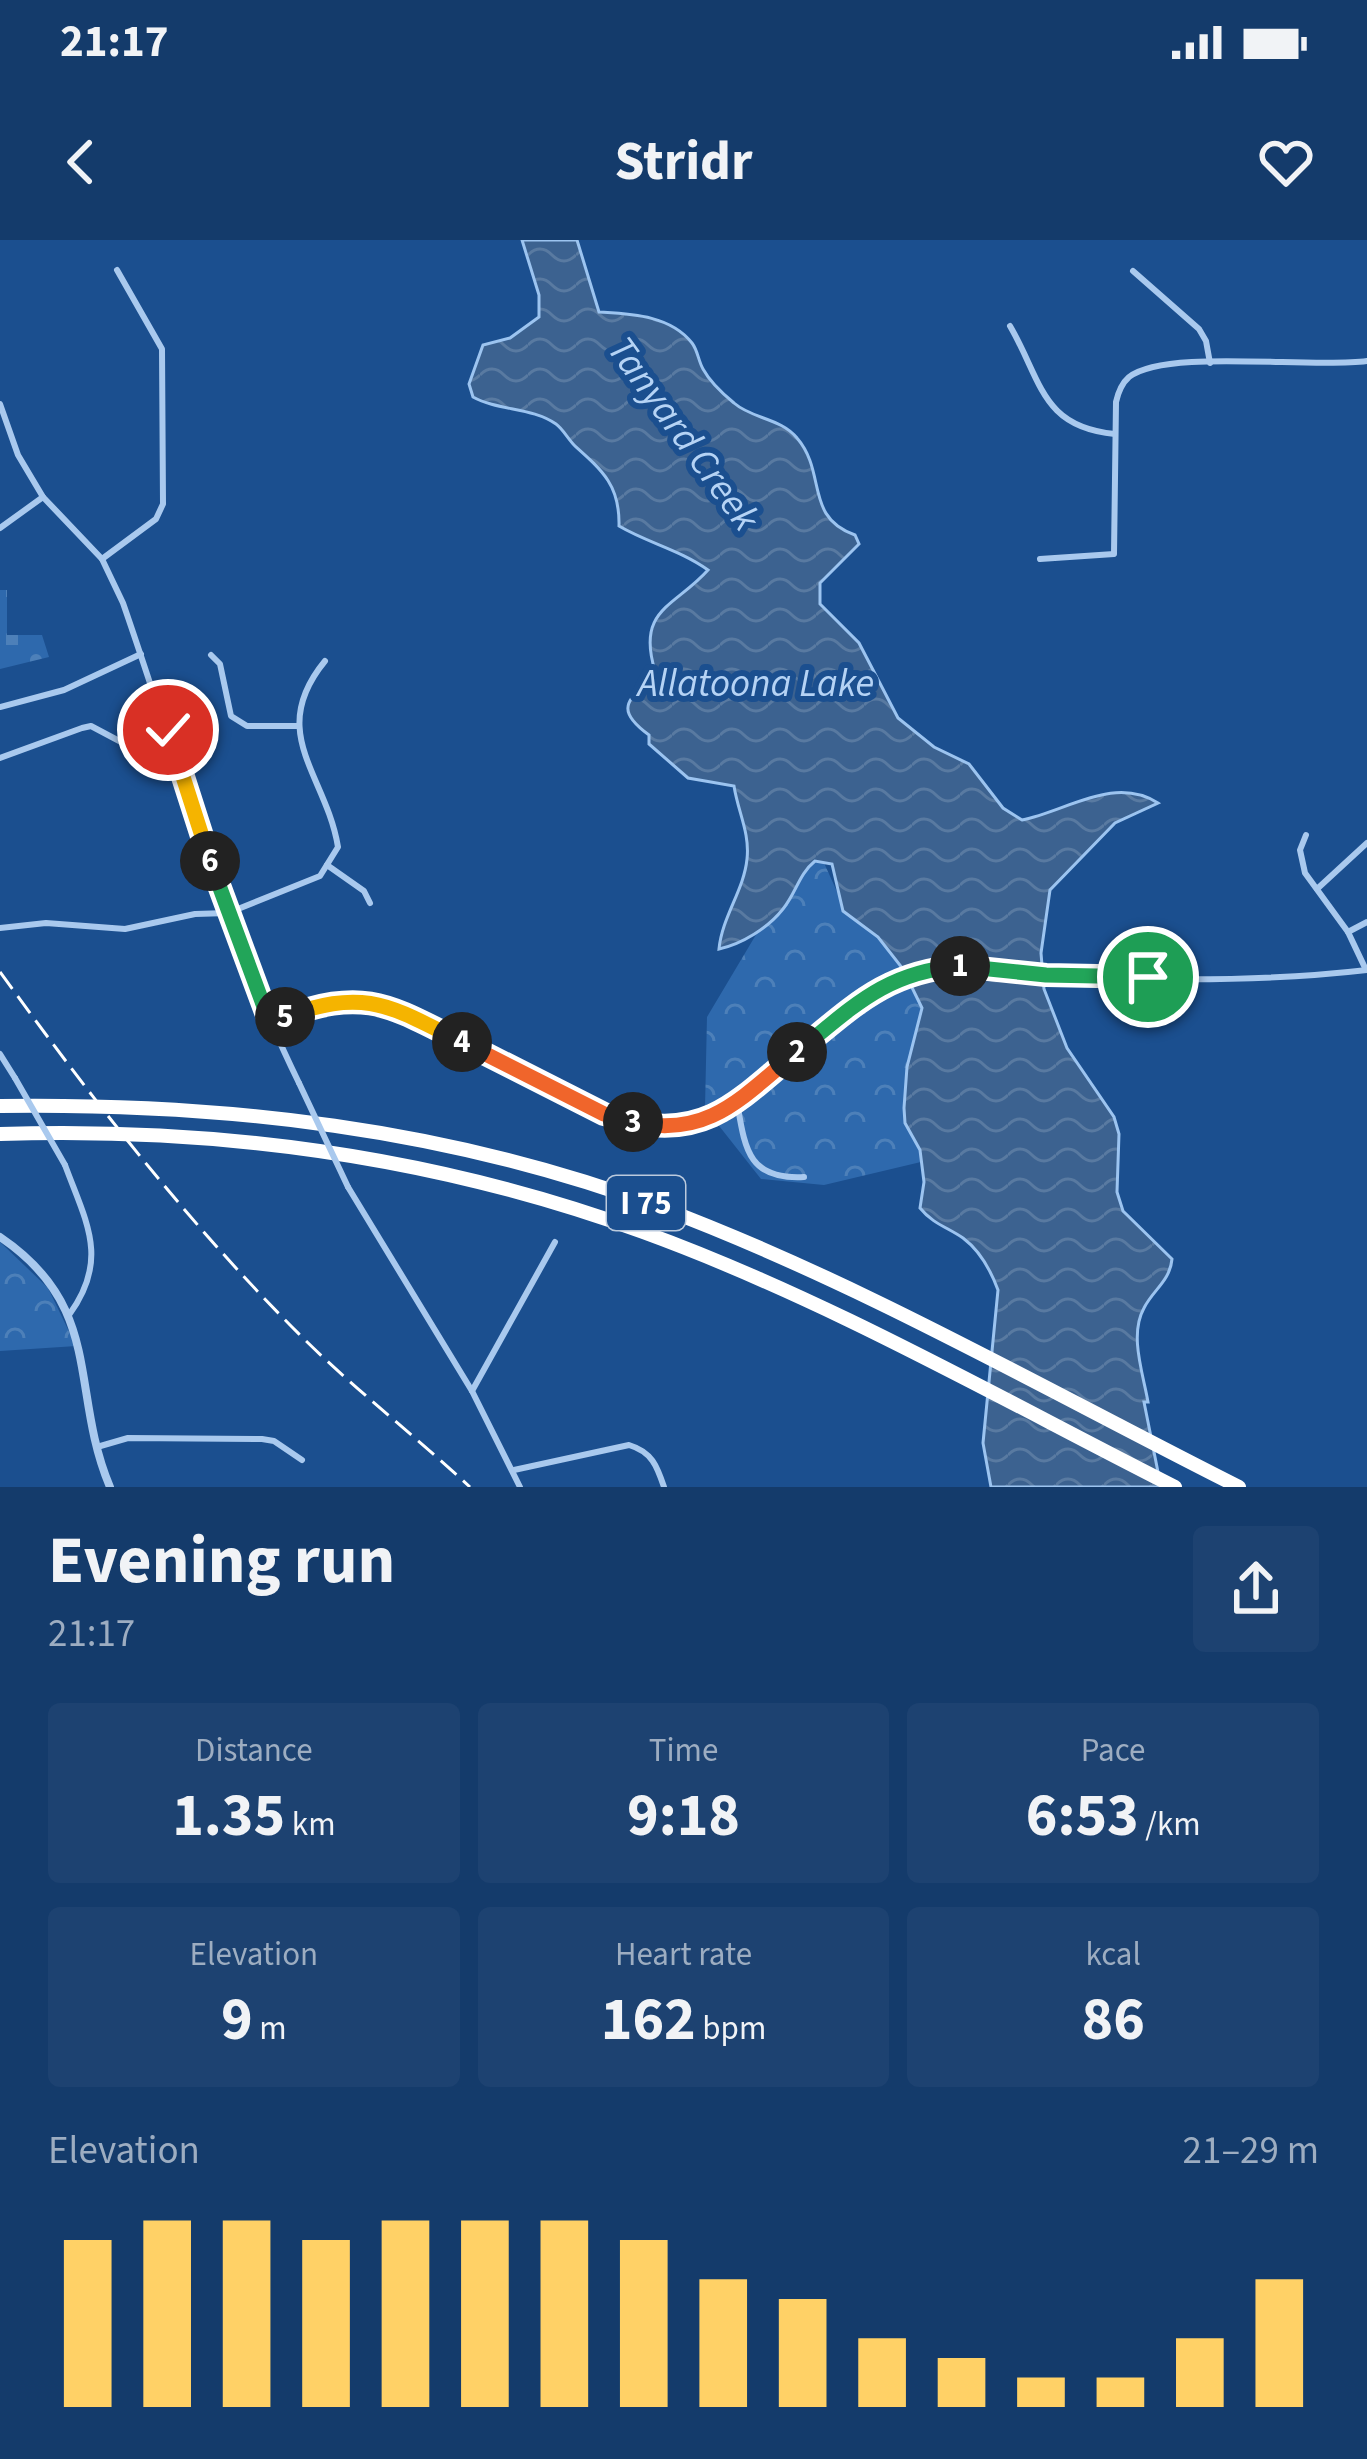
<!DOCTYPE html>
<html lang="en">
<head>
<meta charset="utf-8">
<style>
  :root { --surface:#143b6b; --page:#1d4271; --text:#f1f3f6; --muted:#9dadc1; --accent:#ffd166 }
  body { margin:0; font-family:"Source Sans 3",sans-serif; background:var(--page); color:var(--text); height:100vh; display:flex; flex-direction:column; font-size:45px; white-space:nowrap }
  * { box-sizing:border-box; margin:0 }
  p { font-size:39px; color:var(--muted) }
  .icon { flex:none; width:66px; height:66px; fill:none; stroke:currentColor; stroke-width:2; stroke-linecap:round; stroke-linejoin:round }
  .map { position:relative; height:1247px; overflow:hidden }
  .sheet { display:flex; flex-direction:column; background:var(--surface); flex:1 }
  .sheet>* { flex:none }
  .pin { position:absolute; display:grid; place-items:center; width:102px; height:102px; color:#fff; margin:-51px; border:6px solid #fff; border-radius:50%; box-shadow:0 3px 12px #0007 }
  .km { position:absolute; width:60px; height:60px; margin:-30px; border-radius:50%; background:#222; color:#fff; font-size:33px; line-height:60px; text-align:center }
  .round { display:grid; place-items:center; flex:none; width:126px; height:126px; border-radius:12px; background:var(--page) }
  .summary { display:flex; align-items:center; justify-content:space-between; height:204px; padding:0 48px }
  h1 { font-size:66px; font-weight:700; line-height:90px }
  .figures { display:grid; grid-template-columns:repeat(3,1fr); gap:18px; height:204px; padding:12px 48px }
  .figures div { display:grid; align-content:center; border-radius:12px; background:var(--page); text-align:center }
  .figures b { font-size:60px; font-weight:700 }
  .figures small { font-size:33px; font-weight:400 }
  .figures p { font-size:33px }
  .chart { height:336px; padding:24px 48px }
  .chart p { display:flex; justify-content:space-between }
  .chart svg { width:100%; height:216px; margin-top:12px; stroke:var(--accent); stroke-width:6 }
  .status { display:flex; justify-content:space-between; align-items:center; height:84px; padding:0 60px; background:var(--surface); direction:ltr }
  .status svg { height:33px; fill:currentColor }
  header { display:flex; justify-content:space-between; align-items:center; height:156px; padding:0 48px; background:var(--surface); font-size:54px; font-weight:700 }
  .map>svg:first-child { display:block }
  .cemetery { fill:url(#cemetery-stones) }
  .park { fill:url(#park-crowns) }
  .water { fill:url(#water-waves); stroke:#9cc4f0; stroke-width:3 }
  .lines { fill:none; stroke-linecap:round; stroke-linejoin:round }
  .minor { stroke:#a9c9ee; stroke-width:6 }
  .tertiary { stroke:#a9c9ee; stroke-width:8 }
  .motorway { stroke:#fff; stroke-width:14 }
  .rail { stroke:#fff; stroke-width:3; stroke-dasharray:21 9; stroke-linecap:butt }
  .minor-bridge { stroke:#a9c9ee; stroke-width:6 }
  .split-1-casing { stroke:#fff; stroke-width:24 }
  .split-2-casing { stroke:#fff; stroke-width:24 }
  .split-3-casing { stroke:#fff; stroke-width:24 }
  .split-4-casing { stroke:#fff; stroke-width:24 }
  .split-5-casing { stroke:#fff; stroke-width:24 }
  .split-6-casing { stroke:#fff; stroke-width:24 }
  .split-7-casing { stroke:#fff; stroke-width:24 }
  .split-1 { stroke:#22a559; stroke-width:15 }
  .split-2 { stroke:#22a559; stroke-width:15 }
  .split-3 { stroke:#f0652b; stroke-width:15 }
  .split-4 { stroke:#f0652b; stroke-width:15 }
  .split-5 { stroke:#f5b400; stroke-width:15 }
  .split-6 { stroke:#22a559; stroke-width:15 }
  .split-7 { stroke:#f5b400; stroke-width:15 }
  .labels { text-anchor:middle; dominant-baseline:central; stroke-width:12; stroke-linejoin:round; paint-order:stroke }
  .shield { fill:#1b4f8f; stroke:#bbcadd; stroke-width:3 }
  .shield-label { font-size:33px; font-weight:bold; fill:#fff }
  .water-label { font-size:39px; font-style:italic; fill:#b5d3f5; stroke:#1b4f8f }
</style>
</head>
<body>
<div class="status"><b>21:17</b><svg viewBox="0 0 49 12"><path d="M0 12V9h3v3zM5 12V6h3v6zM10 12V3h3v9zM15 12V0h3v12zM26 1h20v11H26zM47 4h2v5h-2z"/></svg></div>
<header><svg class="icon" aria-label="back" viewBox="0 0 24 24"><path d="M15 5l-7 7 7 7"/></svg>Stridr<svg class="icon" aria-label="heart" viewBox="0 0 24 24"><path d="M12 20l-8-8c-3-5 5-10 8-4 3-6 11-1 8 4z"/></svg></header>
<div class="map">
<svg width="1367" height="1247" viewBox="0 0 1367 1247">
  <defs>
    <pattern id="cemetery-stones" width="16" height="16" patternUnits="userSpaceOnUse" patternTransform="scale(3)"><rect width="16" height="16" fill="#2e69ad"/><path d="M2 7V4a2 2 0 0 1 4 0v3zM10 15v-3a2 2 0 0 1 4 0v3z" fill="#4d80b9"/></pattern>
    <pattern id="park-crowns" width="20" height="18" patternUnits="userSpaceOnUse" patternTransform="scale(3)"><rect width="20" height="18" fill="#2e69ad"/><path d="M2 6a3 3 0 1 1 6 0M12 15a3 3 0 1 1 6 0" fill="none" stroke="#4d80b9"/></pattern>
    <pattern id="water-waves" width="16" height="10" patternUnits="userSpaceOnUse" patternTransform="scale(3)"><rect width="16" height="10" fill="#3c6290"/><path d="M0 5q4-4 8 0t8 0" fill="none" stroke="#597aa1"/></pattern>
  </defs>
  <rect width="100%" height="100%" fill="#1b4f8f"/>
  <path class="cemetery" d="M0,350H7V395H42L49,417L0,429Z"/>
  <g class="park">
    <path d="M820,614L843,665L902,718L928,757L925,921L824,945L761,939L705,868L707,777L757,693L781,667L800,627Z"/>
    <path d="M0,1002L48,1048L76,1106L0,1111Z"/>
  </g>
  <path class="water" d="M522,0H577L599,72C631,74 670,75 692,103C698,111 698,120 703,129C709,140 723,154 734,163C752,179 781,178 797,198C827,233 804,277 855,295L859,304L820,343V364L859,403L898,478L934,507L969,524L1003,568L1022,580C1067,571 1114,535 1158,563L1115,583L1050,650L1041,713L1044,749L1067,808L1114,877L1119,894L1117,952L1123,971L1172,1019C1170,1041 1153,1050 1144,1068C1129,1095 1143,1133 1148,1162H1144L1161,1247H991L983,1203L998,1050C991,1031 979,1010 963,998C947,987 933,984 920,968L924,942L920,910L905,883L904,868L907,827L922,768L903,729L878,697L843,671L832,624L815,621C799,634 796,653 783,669C768,688 742,704 719,709C722,677 744,650 747,619C750,593 738,572 734,546L688,538L649,504V495C608,465 636,458 655,431C636,369 675,367 708,330C680,310 648,303 619,286C620,246 603,231 575,206C568,199 563,189 556,184C532,167 498,171 473,157L469,144L483,105L510,98L539,77V55Z"/>
  <g class="lines">
    <g class="minor">
      <path d="M1133,31L1199,89L1206,101L1210,123"/>
      <path d="M1010,86C1042,141 1041,187 1115,194"/>
      <path d="M0,164L18,215L43,257L102,319L123,363C179,524 224,690 299,843"/>
      <path d="M0,288L43,257"/>
      <path d="M102,319L156,279L163,264L162,109L117,30"/>
      <path d="M1040,319L1114,314L1116,162C1118,153 1121,144 1129,137C1166,108 1313,129 1367,121"/>
      <path d="M211,415L220,424L231,476L247,486H299"/>
      <path d="M0,467L64,450L141,414"/>
      <path d="M0,518L82,488L91,486L123,503L168,490"/>
      <path d="M1306,595L1300,610L1305,633L1348,692L1366,730"/>
      <path d="M327,625L364,651L370,663"/>
      <path d="M1317,649L1367,603"/>
      <path d="M0,688L46,683L125,689L195,674L228,673L320,636L338,607C326,534 266,493 325,421"/>
      <path d="M1348,692L1367,682"/>
      <path d="M270,783L316,765L342,760L391,766L604,873C628,880 659,893 684,887C692,885 702,879 709,876C786,839 837,758 919,730C958,717 1006,732 1046,735C1150,741 1264,742 1367,730"/>
      <path d="M0,814L15,838"/>
      <path d="M737,862C745,909 748,940 804,937"/>
      <path d="M65,925C86,982 110,1019 69,1075"/>
      <path d="M348,947L472,1151L520,1247"/>
      <path d="M472,1151L555,1002"/>
      <path d="M97,1207L128,1198L262,1199L274,1201L302,1220"/>
      <path d="M514,1230L629,1205C652,1212 657,1226 664,1247"/>
    </g>
    <path class="tertiary" d="M0,997C105,1068 69,1150 110,1247"/>
    <g class="motorway">
      <path d="M0,866C226,863 446,888 659,967C859,1042 1048,1151 1239,1247"/>
      <path d="M0,894C219,887 437,917 643,992C827,1059 1001,1159 1175,1247"/>
    </g>
    <path class="rail" d="M0,732C90,856 184,978 292,1087C348,1144 412,1193 470,1247"/>
    <g class="minor-bridge">
      <path d="M15,838L65,925"/>
      <path d="M299,843L348,947"/>
    </g>
  </g>
  <g class="lines">
    <g class="split-1-casing">
      <path id="split-1" d="M960,726L1046,735L1148,737"/>
    </g>
    <g class="split-2-casing">
      <path id="split-2" d="M797,812C853,767 885,732 960,726"/>
    </g>
    <g class="split-3-casing">
      <path id="split-3" d="M633,882C709,899 743,856 797,812"/>
    </g>
    <g class="split-4-casing">
      <path id="split-4" d="M462,802L604,874L633,882"/>
    </g>
    <g class="split-5-casing">
      <path id="split-5" d="M285,777C366,747 390,766 462,802"/>
    </g>
    <g class="split-6-casing">
      <path id="split-6" d="M210,621L270,783L285,777"/>
    </g>
    <g class="split-7-casing">
      <path id="split-7" d="M168,490L210,621"/>
    </g>
    <use href="#split-1" class="split-1"/>
    <use href="#split-2" class="split-2"/>
    <use href="#split-3" class="split-3"/>
    <use href="#split-4" class="split-4"/>
    <use href="#split-5" class="split-5"/>
    <use href="#split-6" class="split-6"/>
    <use href="#split-7" class="split-7"/>
  </g>
  <g class="labels">
    <rect class="shield" x="607" y="936" width="78" height="54" rx="9"/>
    <g class="shield-label">
      <text x="646" y="963">I 75</text>
    </g>
    <g class="water-label">
      <text transform="translate(683 194) rotate(54)">Tanyard Creek</text>
      <text x="756" y="444">Allatoona Lake</text>
    </g>
  </g>
</svg>
<div class="pin" style="left:1148px;top:737px;background:#1e9e55"><svg class="icon" aria-label="arrive" viewBox="0 0 24 24"><path d="M6 21V4h12l-3 4 3 4H6"/></svg></div>
<div class="pin" style="left:168px;top:490px;background:#d93025"><svg class="icon" aria-label="check" viewBox="0 0 24 24"><path d="M5 12l5 5 9-10"/></svg></div>
<b class="km" style="left:960px;top:726px">1</b>
<b class="km" style="left:797px;top:812px">2</b>
<b class="km" style="left:633px;top:882px">3</b>
<b class="km" style="left:462px;top:802px">4</b>
<b class="km" style="left:285px;top:777px">5</b>
<b class="km" style="left:210px;top:621px">6</b>
</div>
<section class="sheet">
<div class="summary"><div><h1>Evening run</h1><p>21:17</p></div><a class="round"><svg class="icon" aria-label="share" viewBox="0 0 24 24"><path d="M12 15V3M7 8l5-5 5 5M5 13v7h14v-7"/></svg></a></div>
<div class="figures">
<div><p>Distance</p><b>1.35<small> km</small></b></div>
<div><p>Time</p><b>9:18</b></div>
<div><p>Pace</p><b>6:53<small> /km</small></b></div>
</div>
<div class="figures">
<div><p>Elevation</p><b>9<small> m</small></b></div>
<div><p>Heart rate</p><b>162<small> bpm</small></b></div>
<div><p>kcal</p><b>86</b></div>
</div>
<div class="chart"><p><span>Elevation</span>21–29 m</p>
<svg viewBox="0 0 160 44" preserveAspectRatio="none"><path d="M5 44V10M15 44V6M25 44V6M35 44V10M45 44V6M55 44V6M65 44V6M75 44V10M85 44V18M95 44V22M105 44V30M115 44V34M125 44V38M135 44V38M145 44V30M155 44V18"/></svg>
</div>
</section>
</body>
</html>
